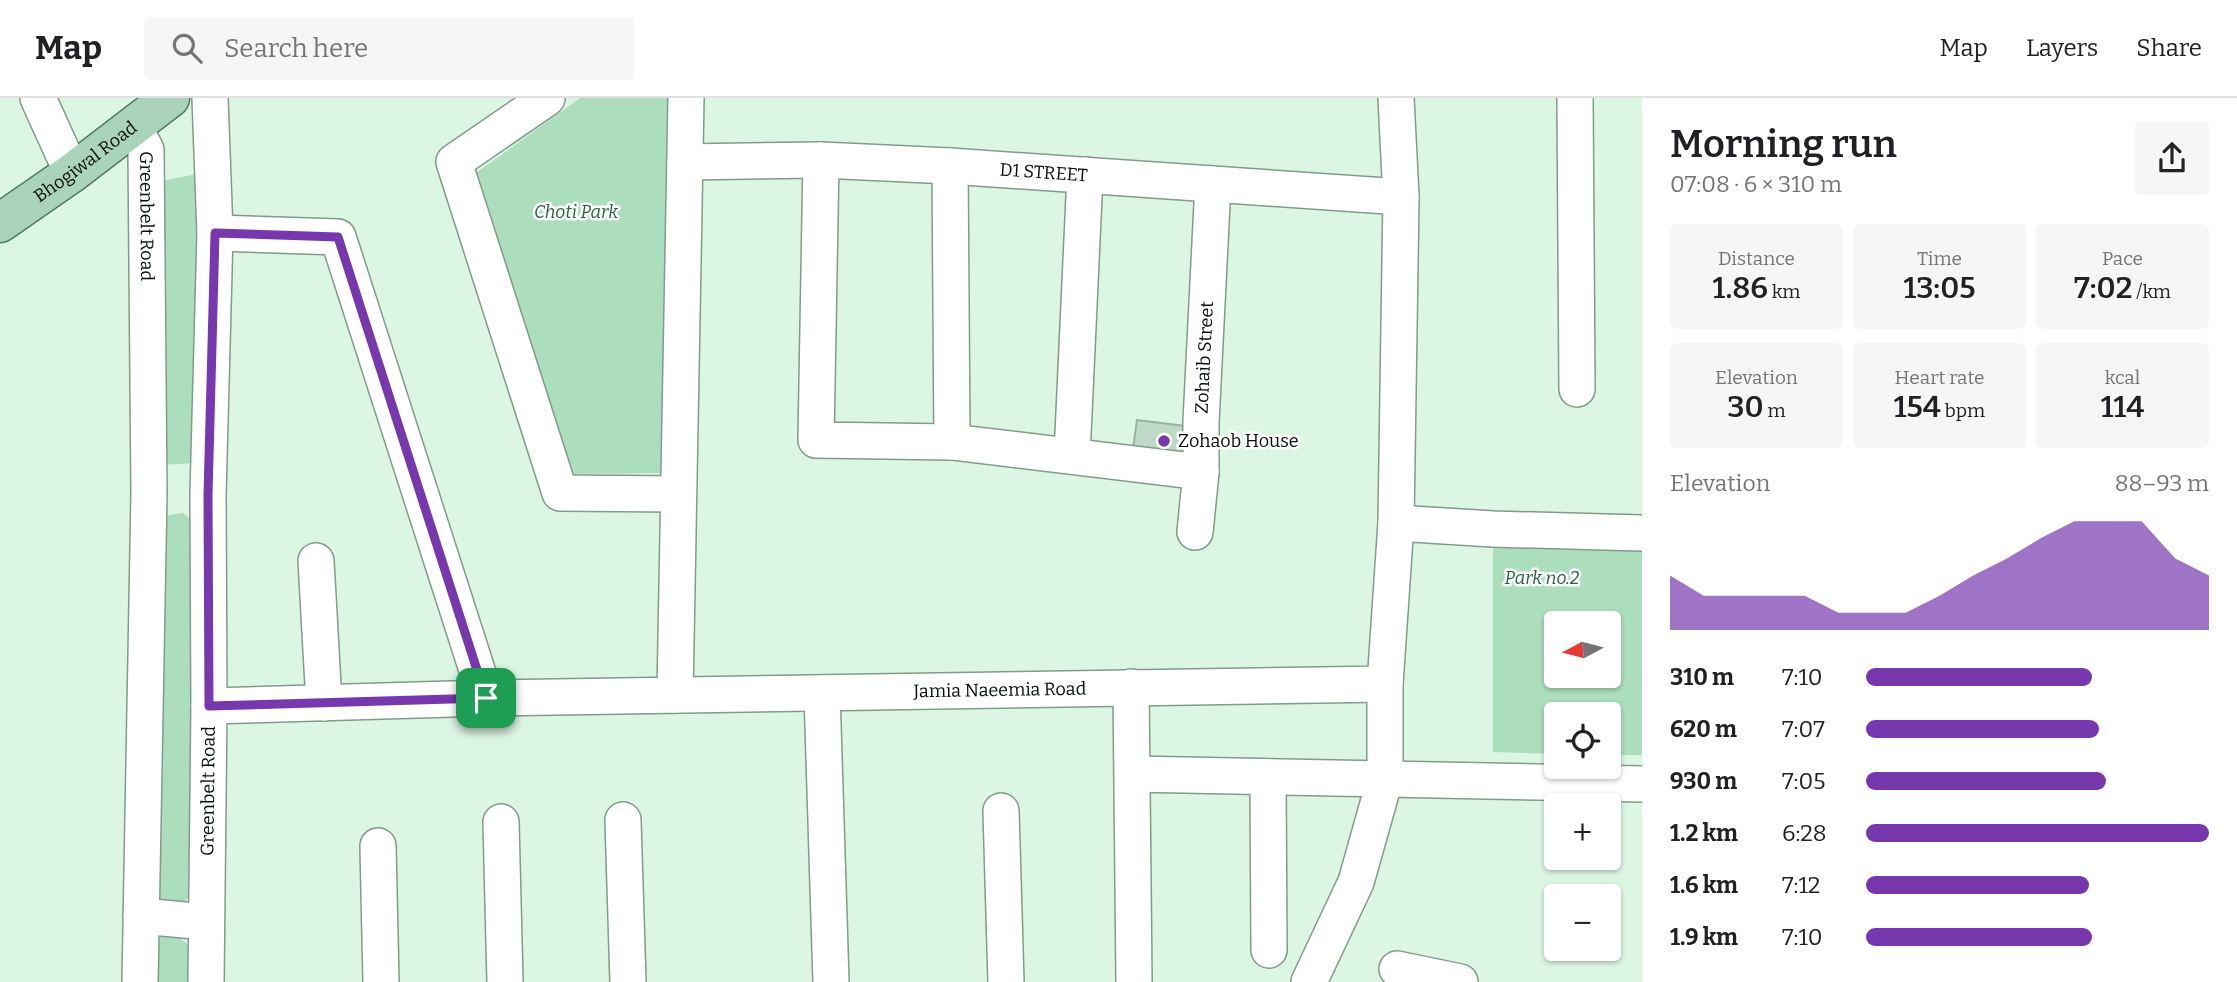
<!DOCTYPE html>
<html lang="en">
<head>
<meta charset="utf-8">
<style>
  :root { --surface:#fff; --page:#f6f6f6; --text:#202124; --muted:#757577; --line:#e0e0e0; --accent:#7738ad }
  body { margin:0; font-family:Bitter,serif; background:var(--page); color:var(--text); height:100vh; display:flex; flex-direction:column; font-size:26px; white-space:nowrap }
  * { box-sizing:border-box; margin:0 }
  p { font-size:23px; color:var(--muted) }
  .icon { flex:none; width:38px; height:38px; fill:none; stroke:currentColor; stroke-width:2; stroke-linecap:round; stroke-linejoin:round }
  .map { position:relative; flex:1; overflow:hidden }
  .sheet { display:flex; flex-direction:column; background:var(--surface); width:595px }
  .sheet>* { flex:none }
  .needle { width:46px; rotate:263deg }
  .controls { position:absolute; left:1544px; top:513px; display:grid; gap:14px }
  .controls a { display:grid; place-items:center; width:77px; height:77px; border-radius:7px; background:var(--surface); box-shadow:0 2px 5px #0004; font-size:35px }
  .pin { position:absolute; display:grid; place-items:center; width:60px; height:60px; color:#fff; margin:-30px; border-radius:14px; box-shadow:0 4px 10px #0006 }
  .round { display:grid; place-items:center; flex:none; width:74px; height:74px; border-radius:7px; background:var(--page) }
  .head { display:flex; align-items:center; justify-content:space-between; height:119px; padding:0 28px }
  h1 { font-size:38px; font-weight:600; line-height:52px }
  .figures { display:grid; grid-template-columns:repeat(3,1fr); gap:10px; height:119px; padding:7px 28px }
  .figures div { display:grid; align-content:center; border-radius:7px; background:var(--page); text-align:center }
  .figures b { font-size:30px; font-weight:600 }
  .figures small { font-size:19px; font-weight:400 }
  .figures p { font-size:19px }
  .chart { height:196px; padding:14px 28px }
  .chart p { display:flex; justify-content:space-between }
  .chart svg { width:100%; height:126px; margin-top:7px; fill:var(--accent); opacity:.7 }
  ul { padding:0 28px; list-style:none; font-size:23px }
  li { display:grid; grid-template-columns:112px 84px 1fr; align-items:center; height:52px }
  li i { height:18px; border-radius:9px; background:var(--accent) }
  header { display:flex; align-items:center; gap:42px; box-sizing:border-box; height:98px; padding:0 35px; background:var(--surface); border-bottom:2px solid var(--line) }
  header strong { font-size:33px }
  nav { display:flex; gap:38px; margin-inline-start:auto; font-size:24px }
  .search { width:490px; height:63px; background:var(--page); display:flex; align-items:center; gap:18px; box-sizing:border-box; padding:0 24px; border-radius:7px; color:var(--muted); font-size:26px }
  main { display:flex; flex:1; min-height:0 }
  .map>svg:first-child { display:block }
  .green { fill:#acddbc; fill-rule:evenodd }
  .building { fill:#bfd9c7; stroke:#9ab3a2; stroke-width:2 }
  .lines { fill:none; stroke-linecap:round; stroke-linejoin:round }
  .minor-casing { stroke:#829b8a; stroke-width:38 }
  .major-casing { stroke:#4c7c5e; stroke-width:41 }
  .minor { stroke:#fff; stroke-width:35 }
  .major { stroke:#aad4ba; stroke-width:38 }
  .route-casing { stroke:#fff; stroke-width:14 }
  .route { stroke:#7738ad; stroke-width:9 }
  .poi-dot { fill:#7738ad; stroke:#fff; stroke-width:2.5 }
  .labels { text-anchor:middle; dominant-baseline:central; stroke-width:5; stroke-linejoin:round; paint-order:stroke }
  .street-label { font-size:18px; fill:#060e09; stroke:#fff }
  .park-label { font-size:18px; font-style:italic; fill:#25623f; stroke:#fff }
  .poi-label { font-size:18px; fill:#060e09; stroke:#fff; text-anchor:start }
</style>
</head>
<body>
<header>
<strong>Map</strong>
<div class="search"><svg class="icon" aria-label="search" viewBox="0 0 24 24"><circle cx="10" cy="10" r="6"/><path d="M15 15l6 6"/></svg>Search here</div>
<nav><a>Map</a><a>Layers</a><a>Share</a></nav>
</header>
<main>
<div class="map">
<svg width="1642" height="884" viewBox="0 0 1642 884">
  <rect width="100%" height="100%" fill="#dcf6e4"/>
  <g class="green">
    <path d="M580,0H667L663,375L574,376L469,80Z"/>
    <path d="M197,76L196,365L158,367L156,84Z"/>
    <path d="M183,415L192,422L198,442L190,798L181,808L171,809L155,801L161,423L169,417Z"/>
    <path d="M1493,431L1642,435V657H1608V616H1556V656L1493,654ZM1556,525H1608V578H1556Z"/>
    <path d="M156,833C191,839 195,851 193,884H143Z"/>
  </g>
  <path class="building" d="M1137,322L1193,329V367L1132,358Z"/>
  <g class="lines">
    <g class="minor-casing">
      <g id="minor">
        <path d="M38,0L72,75"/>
        <path d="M547,0L454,64L560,395L678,396"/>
        <path d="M1575,0L1577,291"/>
        <path id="s1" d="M134,28L146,52L149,395L140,884"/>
        <path d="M821,62L816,342L952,344L1201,374"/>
        <path id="s2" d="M685,64L821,62L950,68L1401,99"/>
        <path d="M950,68L952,344"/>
        <path d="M215,135L338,139L486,600"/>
        <path d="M1072,358L1085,77"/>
        <path d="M1396,425L1493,431L1642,435"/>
        <path id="s3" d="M1195,434L1201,374V324L1213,86"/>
        <path d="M316,463L324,605"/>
        <path d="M1131,589L1134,884"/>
        <path d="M822,595L831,884"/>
        <path d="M675,597L686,0"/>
        <path id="s4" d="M209,608L486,600L1385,586L1396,425L1401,99L1396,0"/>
        <path d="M1133,676L1642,686"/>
        <path d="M1268,679L1269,852"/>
        <path d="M1001,713L1006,884"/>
        <path d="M623,722L628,884"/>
        <path d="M501,724L505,884"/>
        <path d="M378,748L381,884"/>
        <path d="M141,818L206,824"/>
        <path d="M1397,871L1460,884"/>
        <path id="s5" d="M206,884L209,608L208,397L215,135L210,0"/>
        <path d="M1309,884L1356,784L1385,681V586"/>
      </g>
    </g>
    <g class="major-casing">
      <g id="major">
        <path id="s6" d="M0,125L72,75L170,0"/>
      </g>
    </g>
    <use href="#minor" class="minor"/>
    <use href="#major" class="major"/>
  </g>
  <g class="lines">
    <g class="route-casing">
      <path id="route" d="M215,135L338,139L486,600L209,608L208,397Z"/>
    </g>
    <use href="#route" class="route"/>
  </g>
  <circle class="poi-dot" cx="1164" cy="343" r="7"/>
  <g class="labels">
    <g class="street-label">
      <text stroke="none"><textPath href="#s6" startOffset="105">Bhogiwal Road</textPath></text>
      <text stroke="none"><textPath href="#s2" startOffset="359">D1 STREET</textPath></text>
      <text stroke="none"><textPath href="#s1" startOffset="93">Greenbelt Road</textPath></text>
      <text stroke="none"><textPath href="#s3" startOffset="175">Zohaib Street</textPath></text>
      <text stroke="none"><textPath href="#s4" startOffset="791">Jamia Naeemia Road</textPath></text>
      <text stroke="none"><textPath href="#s5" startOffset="191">Greenbelt Road</textPath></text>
    </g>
    <g class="park-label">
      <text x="576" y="114">Choti Park</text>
      <text x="1542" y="480">Park no.2</text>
    </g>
    <g class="poi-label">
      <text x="1178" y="343">Zohaob House</text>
    </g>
  </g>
</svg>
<div class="controls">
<a><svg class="needle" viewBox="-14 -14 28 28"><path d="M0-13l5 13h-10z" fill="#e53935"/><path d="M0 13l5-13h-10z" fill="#757577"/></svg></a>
<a><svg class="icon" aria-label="locate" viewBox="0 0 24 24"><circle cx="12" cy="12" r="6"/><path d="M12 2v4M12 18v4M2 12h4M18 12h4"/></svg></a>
<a>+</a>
<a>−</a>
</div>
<div class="pin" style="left:486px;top:600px;background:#1e9e55"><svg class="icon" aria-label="arrive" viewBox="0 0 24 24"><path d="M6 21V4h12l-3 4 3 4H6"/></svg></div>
</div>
<section class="sheet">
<div class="head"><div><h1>Morning run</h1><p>07:08 · 6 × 310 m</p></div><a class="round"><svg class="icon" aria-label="share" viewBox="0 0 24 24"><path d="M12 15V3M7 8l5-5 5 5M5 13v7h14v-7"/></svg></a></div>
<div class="figures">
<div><p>Distance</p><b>1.86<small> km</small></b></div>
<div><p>Time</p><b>13:05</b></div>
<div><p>Pace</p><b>7:02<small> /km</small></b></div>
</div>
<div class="figures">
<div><p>Elevation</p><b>30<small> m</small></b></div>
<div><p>Heart rate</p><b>154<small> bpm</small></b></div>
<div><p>kcal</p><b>114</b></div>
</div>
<div class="chart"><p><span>Elevation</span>88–93 m</p>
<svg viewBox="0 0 160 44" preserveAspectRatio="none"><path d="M0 44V25L10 32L20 32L30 32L40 32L50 38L60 38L70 38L80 32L90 25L100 19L110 12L120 6L130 6L140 6L150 19L160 25V44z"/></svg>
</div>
<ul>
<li><b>310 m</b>7:10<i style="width:66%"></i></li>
<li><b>620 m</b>7:07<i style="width:68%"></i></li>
<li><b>930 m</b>7:05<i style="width:70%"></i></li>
<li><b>1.2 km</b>6:28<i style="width:100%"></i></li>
<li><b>1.6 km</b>7:12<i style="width:65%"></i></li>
<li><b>1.9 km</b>7:10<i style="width:66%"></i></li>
</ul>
</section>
</main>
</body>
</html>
